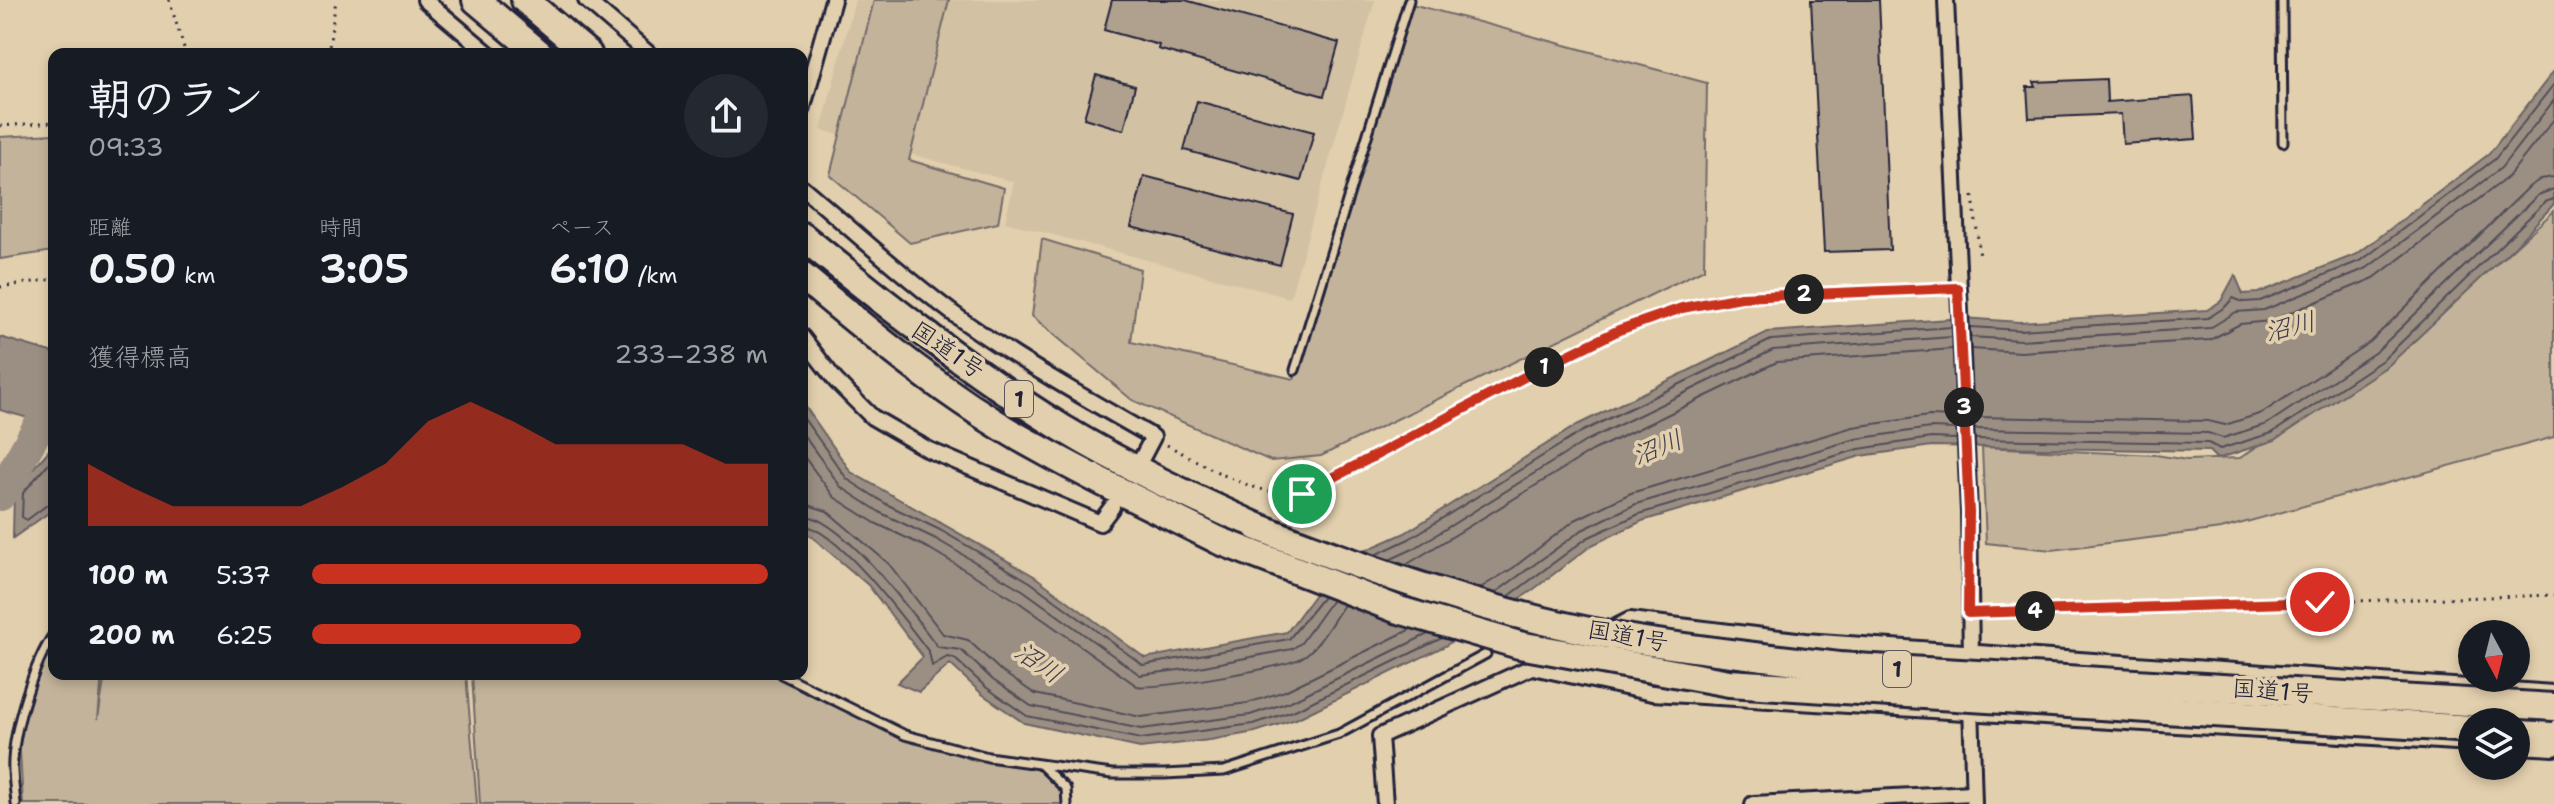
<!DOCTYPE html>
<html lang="ja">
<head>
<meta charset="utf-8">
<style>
  :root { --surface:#171b24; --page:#242831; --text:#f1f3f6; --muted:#9ea1a6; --accent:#c8321e }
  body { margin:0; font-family:"Shantell Sans","Klee One",sans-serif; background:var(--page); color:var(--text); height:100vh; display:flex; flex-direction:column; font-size:30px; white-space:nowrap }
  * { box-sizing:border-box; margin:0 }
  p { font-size:26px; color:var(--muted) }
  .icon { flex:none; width:44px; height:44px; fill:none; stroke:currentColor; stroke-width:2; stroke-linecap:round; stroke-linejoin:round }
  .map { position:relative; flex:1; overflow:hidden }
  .drawer { position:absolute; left:48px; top:48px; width:760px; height:632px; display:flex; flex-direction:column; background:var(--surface); border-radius:16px; box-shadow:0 4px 12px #0003 }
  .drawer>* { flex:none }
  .needle { width:52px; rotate:173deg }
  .fabs { position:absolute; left:2458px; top:620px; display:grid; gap:16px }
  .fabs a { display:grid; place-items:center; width:72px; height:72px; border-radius:50%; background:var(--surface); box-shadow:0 4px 12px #0003; font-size:40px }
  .pin { position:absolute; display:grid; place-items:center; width:68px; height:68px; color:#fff; margin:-34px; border:4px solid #fff; border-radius:50%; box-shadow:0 2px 8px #0007 }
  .km { position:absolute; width:40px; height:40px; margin:-20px; border-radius:50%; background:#222; color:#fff; font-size:22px; line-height:40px; text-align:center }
  .round { display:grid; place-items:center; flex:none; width:84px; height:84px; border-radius:42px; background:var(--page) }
  .summary { display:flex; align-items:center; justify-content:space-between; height:136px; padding:0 40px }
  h1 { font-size:44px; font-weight:600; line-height:60px }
  .stats { display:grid; grid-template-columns:repeat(3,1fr); gap:12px; height:136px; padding:8px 40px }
  .stats div { display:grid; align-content:center }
  .stats b { font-size:40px; font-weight:600 }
  .stats small { font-size:22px; font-weight:400 }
  .stats p { font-size:22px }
  .chart { height:224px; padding:16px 40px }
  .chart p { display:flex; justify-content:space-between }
  .chart svg { width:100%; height:144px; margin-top:8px; fill:var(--accent); opacity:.7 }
  ul { padding:0 40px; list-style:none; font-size:26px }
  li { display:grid; grid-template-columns:128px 96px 1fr; align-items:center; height:60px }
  li i { height:20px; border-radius:10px; background:var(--accent) }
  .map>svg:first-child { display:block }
  .built { fill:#d3c1a4 }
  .green { fill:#c3b39a; stroke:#726a6a; stroke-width:2 }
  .water { fill:#9b8f83; stroke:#6b6366; stroke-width:2 }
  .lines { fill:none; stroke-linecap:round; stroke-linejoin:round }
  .shore { stroke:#524e58; stroke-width:2 }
  .river { stroke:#9b8f83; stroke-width:32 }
  .building { fill:#b0a18f; stroke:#22223b; stroke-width:2 }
  .lane-casing { stroke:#22223b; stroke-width:13 }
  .street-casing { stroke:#22223b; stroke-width:20 }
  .highway-casing { stroke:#22223b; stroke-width:32 }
  .path { stroke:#22223b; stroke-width:3; stroke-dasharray:2 6; stroke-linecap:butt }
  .lane { stroke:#e2cfad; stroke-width:7 }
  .street { stroke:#e2cfad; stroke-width:14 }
  .highway { stroke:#e2cfad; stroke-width:26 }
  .highway-bridge-casing { stroke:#22223b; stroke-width:32; stroke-linecap:butt }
  .highway-bridge { stroke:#e2cfad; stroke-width:26 }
  .route-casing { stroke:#fff; stroke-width:16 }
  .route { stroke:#c8321e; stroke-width:10 }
  .labels { text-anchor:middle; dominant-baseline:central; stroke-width:7; stroke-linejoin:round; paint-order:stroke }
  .shield { fill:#e2cfad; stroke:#5c565d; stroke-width:2 }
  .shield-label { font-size:22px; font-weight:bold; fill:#22223b }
  .street-label { font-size:24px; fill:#22223b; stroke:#e2cfad }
  .water-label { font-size:26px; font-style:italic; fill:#403d4d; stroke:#e2cfad }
</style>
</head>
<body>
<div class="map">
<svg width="2554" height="804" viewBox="0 0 2554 804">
  <rect width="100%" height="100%" fill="#e2cfad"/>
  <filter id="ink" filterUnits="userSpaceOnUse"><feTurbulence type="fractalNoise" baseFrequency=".0125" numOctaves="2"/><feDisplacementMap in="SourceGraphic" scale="16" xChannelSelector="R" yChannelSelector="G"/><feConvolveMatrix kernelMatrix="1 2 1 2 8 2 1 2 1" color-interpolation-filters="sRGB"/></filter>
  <g filter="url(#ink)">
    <path class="built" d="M855,0H1375L1290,298L1005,222L1014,182L821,130Z"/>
    <g class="green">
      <path d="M874,0H949L909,160L1004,188L998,223L910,243L830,175Z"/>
      <path d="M1408,3L1707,83L1704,269L1321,456L1271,461L1132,400L1032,316L1042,239L1140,269L1131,342L1294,379Z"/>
      <path d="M54,134V251L0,259V137Z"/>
      <path d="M2554,211V437L2221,529L2052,550L1986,543L1982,447L2156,455L2187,460L2240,458L2414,339Z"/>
      <path d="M54,636V674H102L98,719L105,674H466L477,804H23L19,733L44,651Z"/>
      <path d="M472,674H778L808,694L975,761L1040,765L1066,798V804H480Z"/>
    </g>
    <g class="water">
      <path d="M2554,71V204L2514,247L2389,365L2275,440L2217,459L2209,451L1932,446L1861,456L1642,521L1592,545L1530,592L1445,646L1296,719L1255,732L1210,740L1140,748L1024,723L982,694L950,664L919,692L897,683L923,657L868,585L811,536L802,532V402L851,472L1034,576L1145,658L1287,632L1324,582L1321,570L1405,533L1577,425L1768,332L1963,318L2019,322L2207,310L2221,301L2235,275L2243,294L2258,293L2357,254L2489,154Z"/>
      <path d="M0,337L54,353V509L13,538L14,490L52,447L46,423L0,410Z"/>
    </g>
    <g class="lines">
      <g class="shore">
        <path d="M1970,327L2020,330L2208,318L2225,307L2233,298L2243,302L2260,301L2362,260L2495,159L2554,84"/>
        <path d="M1970,337L2021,340L2210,328L2236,312L2264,310L2367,268L2501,168L2554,100"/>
        <path d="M1971,349L2021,352L2210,340L2240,324L2270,321L2374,278L2508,177L2554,119"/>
        <path d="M802,416L847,479L886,504L940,530L1030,582L1143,665L1289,639L1323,597"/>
        <path d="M1974,417L2208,421L2225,425L2262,413L2370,342L2530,186L2541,179L2554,177"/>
        <path d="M1974,429L2208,433L2223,438L2267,424L2377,351L2538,195L2554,189"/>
        <path d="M802,433L841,487L881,513L936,539L1024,591L1140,675L1194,668L1292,649L1301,643L1332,600"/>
        <path d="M1975,439L2208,443L2220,449L2272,433L2384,359L2545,202L2554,199"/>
        <path d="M802,454L834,497L875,523L930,549L1017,601L1137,686C1154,690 1286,667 1301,658C1319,648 1332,621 1344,605"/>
        <path d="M54,457L23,493L22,517L27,520L47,505L54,504"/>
        <path d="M802,503L827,511L889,564L943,634L968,640L1001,671L1035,694L1141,717L1248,703L1285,691L1411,629"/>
        <path d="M802,515C844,518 913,615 938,647L961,650L993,680L1031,706L1141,729L1250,715L1289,702L1428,634"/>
        <path d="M802,525C838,529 906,622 929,652L932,666L947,657L954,658L987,688L1027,716L1141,739L1253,724L1293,711L1442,638"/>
        <path d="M1375,555L1409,539L1581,432L1771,340L1952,327"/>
        <path d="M1389,560L1415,548L1586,441L1773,350L1952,337"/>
        <path d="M1406,565L1592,451L1777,362L1953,349"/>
        <path d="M1480,588L1513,568L1575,520L1631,493L1853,427L1929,416L1956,417"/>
        <path d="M1495,593L1582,530L1636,504L1856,439L1930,428L1956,429"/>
        <path d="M1509,596L1587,538L1639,514L1859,449L1931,438L1957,439"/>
      </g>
      <path class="river" d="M0,495L54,399"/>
    </g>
    <g class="building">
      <path d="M1112,0H1185L1339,43L1324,96L1158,49L1159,45L1104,30Z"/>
      <path d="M1811,0H1879L1890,250L1824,252Z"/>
      <path d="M1096,75L1135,86L1124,130L1084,118Z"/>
      <path d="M2106,79L2107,102L2193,96L2196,139L2123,144L2121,114L2029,118L2027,87H2036L2034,82Z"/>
      <path d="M1197,101L1314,132L1301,181L1184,150Z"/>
      <path d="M1144,176L1293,214L1280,265L1131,227Z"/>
    </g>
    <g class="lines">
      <g class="lane-casing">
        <g id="lane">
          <path d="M2282,0L2283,142"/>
          <path d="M1295,370L1409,0"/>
          <path d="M781,674L905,735L988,757L1112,774H1164L1224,771L1339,734L1486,654"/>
          <path d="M1041,765L1066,789L1067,804"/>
          <path d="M16,804C15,790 12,774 13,760C15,725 34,662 54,634"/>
        </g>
      </g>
      <g class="street-casing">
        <g id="street">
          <path d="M425,0L489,54"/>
          <path d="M586,0L649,54"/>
          <path d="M1946,0L1969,512L1971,660"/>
          <path d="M802,110L833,0"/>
          <path d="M802,187C856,233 908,281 966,323C1026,365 1090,401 1153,437L1142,458"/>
          <path d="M802,337L836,381L872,417L929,450L1100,523L1112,507"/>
          <path d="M1606,632L1630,620L1805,641L2554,693"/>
          <path d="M1533,667L1652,693L2472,743"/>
          <path d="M1971,704L1974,804"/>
          <path d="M2516,746L2554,748"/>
          <path d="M1385,804L1380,736L1558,655"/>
          <path d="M1753,804L1973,793"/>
        </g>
      </g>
      <g class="highway-casing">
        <g id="highway">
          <path d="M476,0L540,54"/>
          <path d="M525,0L588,54"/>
          <path d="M802,236C885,304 970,371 1062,428C1125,466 1191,497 1258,527"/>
          <path d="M802,276C877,339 953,402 1040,449C1099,482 1160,511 1220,541"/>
          <path d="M2516,732L2554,734"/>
        </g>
      </g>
      <g class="path">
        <path d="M169,0L186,54"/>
        <path d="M328,54L336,0"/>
        <path d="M0,126L54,122"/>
        <path d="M1973,196L1980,257"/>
        <path d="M0,287L54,279"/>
        <path d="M1167,445C1211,468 1252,496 1302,494L1532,373L1619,330L1682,308L1741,297L1943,289"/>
        <path d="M1986,612L2554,595"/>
      </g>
      <use href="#lane" class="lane"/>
      <use href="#street" class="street"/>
      <use href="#highway" class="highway"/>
      <g class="highway-bridge-casing">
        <g id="highway-bridge">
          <path d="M1258,527C1375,573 1496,615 1620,637C1693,650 1766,657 1839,666L2554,707"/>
          <path d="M1220,541L1399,610L1519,645L1729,683L2472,729"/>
        </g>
      </g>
      <use href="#highway-bridge" class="highway-bridge"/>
    </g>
  </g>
  <g class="lines" filter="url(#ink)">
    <g class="route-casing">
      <path id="route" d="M1302,494L1532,373L1619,330L1682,308L1741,297L1958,288L1969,512L1968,613L2320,602"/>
    </g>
    <use href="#route" class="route"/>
  </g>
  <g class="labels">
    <g class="shield">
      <rect x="1005" y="381" width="28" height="36" rx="6"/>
      <rect x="1883" y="651" width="28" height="36" rx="6"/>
    </g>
    <g class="shield-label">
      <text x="1019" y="399">1</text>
      <text x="1897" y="669">1</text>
    </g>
    <g class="street-label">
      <text transform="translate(948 350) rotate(34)">国道1号</text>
      <text transform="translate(1628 636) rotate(10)">国道1号</text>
      <text transform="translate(2273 691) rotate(4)">国道1号</text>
    </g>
    <g class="water-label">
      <text transform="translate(2290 326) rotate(-14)">沼川</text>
      <text transform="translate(1657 447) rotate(-22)">沼川</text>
      <text transform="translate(1039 662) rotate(34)">沼川</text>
    </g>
  </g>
</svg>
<div class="fabs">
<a><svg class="needle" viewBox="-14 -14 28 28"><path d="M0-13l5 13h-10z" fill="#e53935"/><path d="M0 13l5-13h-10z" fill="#9ea1a6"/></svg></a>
<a><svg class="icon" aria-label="layers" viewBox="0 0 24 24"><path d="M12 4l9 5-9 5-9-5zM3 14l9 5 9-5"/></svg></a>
</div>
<div class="pin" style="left:1302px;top:494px;background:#1e9e55"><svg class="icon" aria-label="arrive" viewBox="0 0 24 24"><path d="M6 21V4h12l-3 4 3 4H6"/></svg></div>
<div class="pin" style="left:2320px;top:602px;background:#d93025"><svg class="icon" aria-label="check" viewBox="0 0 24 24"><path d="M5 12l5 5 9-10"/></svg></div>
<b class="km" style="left:1544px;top:367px">1</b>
<b class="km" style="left:1804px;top:294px">2</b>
<b class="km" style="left:1964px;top:407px">3</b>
<b class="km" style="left:2035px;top:611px">4</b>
<section class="drawer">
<div class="summary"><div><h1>朝のラン</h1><p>09:33</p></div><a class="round"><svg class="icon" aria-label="share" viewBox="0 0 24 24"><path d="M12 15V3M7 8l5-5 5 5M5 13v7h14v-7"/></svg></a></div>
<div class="stats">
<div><p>距離</p><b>0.50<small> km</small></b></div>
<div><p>時間</p><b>3:05</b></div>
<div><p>ペース</p><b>6:10<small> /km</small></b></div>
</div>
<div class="chart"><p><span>獲得標高</span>233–238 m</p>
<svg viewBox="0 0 160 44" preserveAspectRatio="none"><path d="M0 44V25L10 32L20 38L30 38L40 38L50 38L60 32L70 25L80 12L90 6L100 12L110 19L120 19L130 19L140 19L150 25L160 25V44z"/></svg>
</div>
<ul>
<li><b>100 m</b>5:37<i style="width:100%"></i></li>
<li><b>200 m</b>6:25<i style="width:59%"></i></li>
</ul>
</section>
</div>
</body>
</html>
